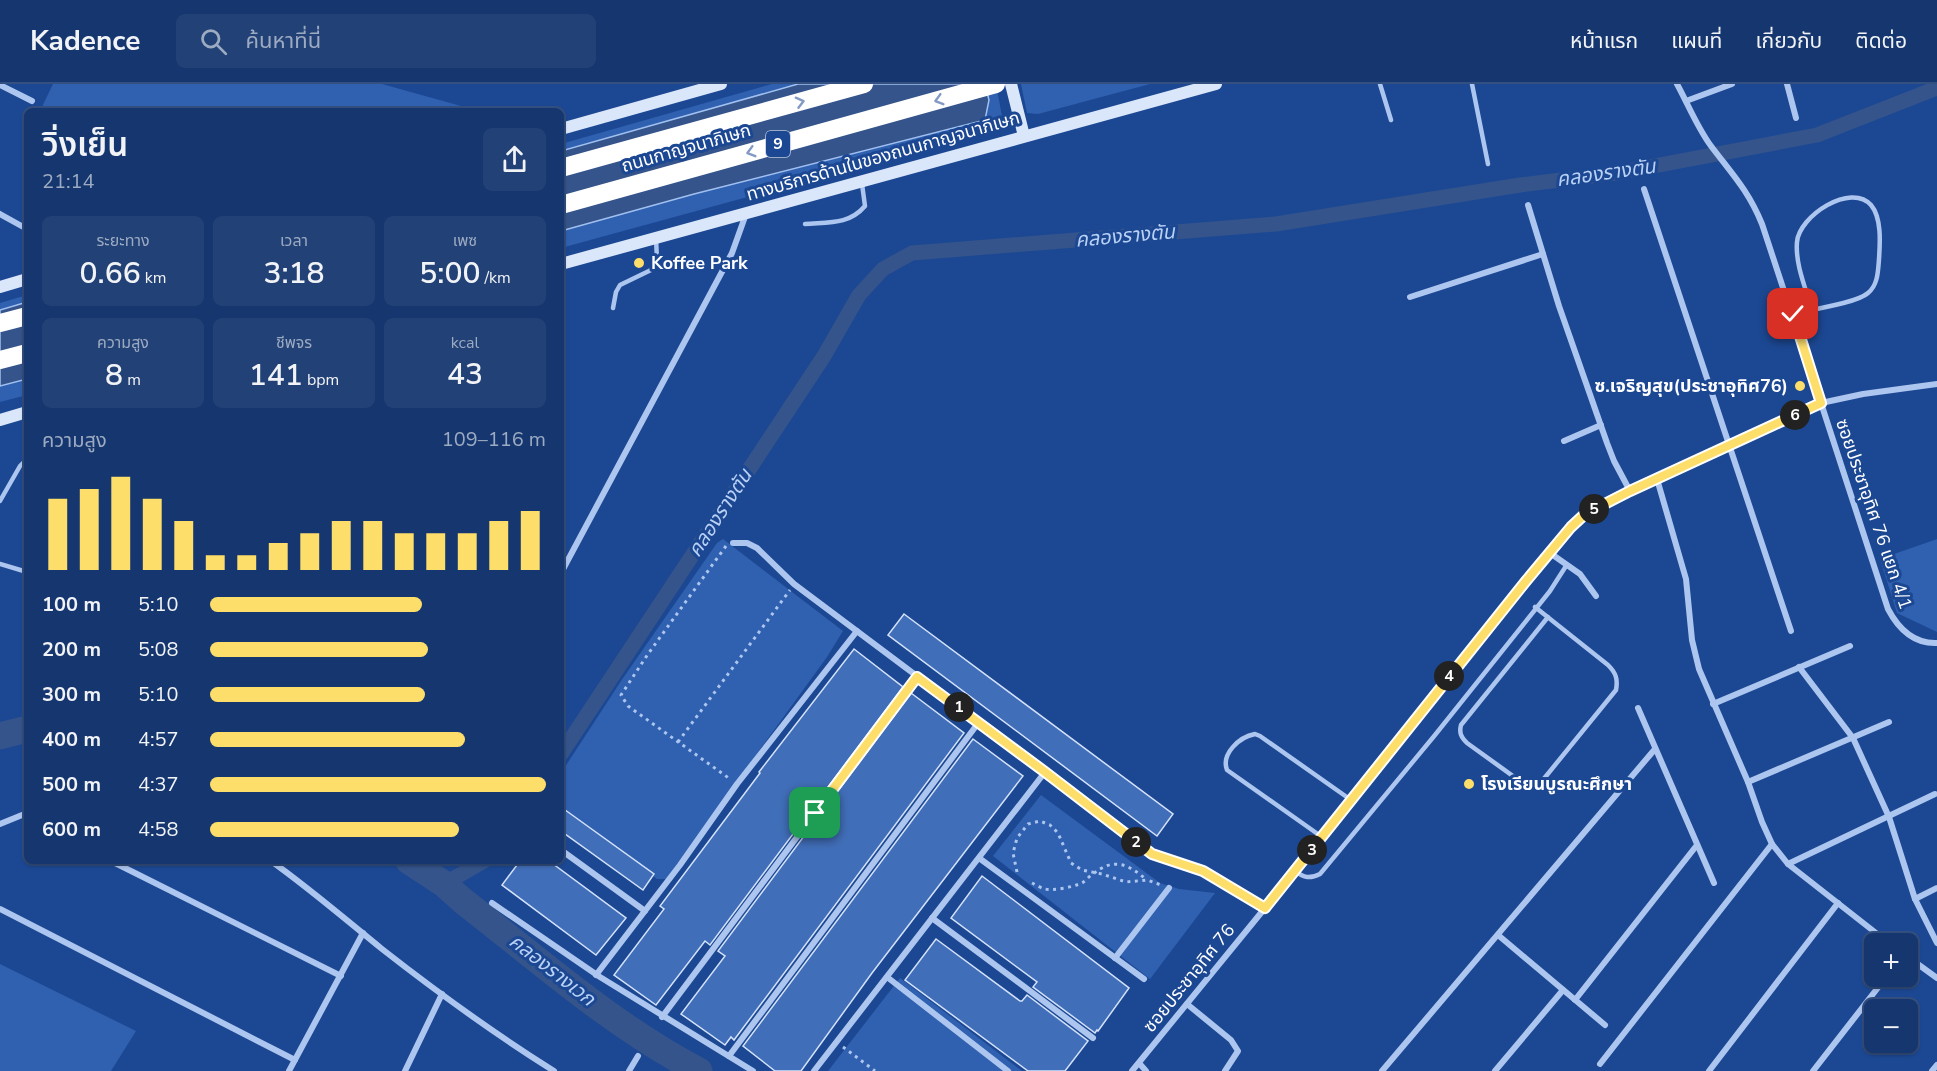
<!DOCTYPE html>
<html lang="th">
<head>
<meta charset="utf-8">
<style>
  :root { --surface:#15366e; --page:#224176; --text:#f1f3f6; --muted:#9dabc2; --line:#345081; --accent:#fede6b }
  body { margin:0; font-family:"Nunito Sans","Noto Sans Thai",sans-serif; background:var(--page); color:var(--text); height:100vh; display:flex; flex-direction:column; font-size:22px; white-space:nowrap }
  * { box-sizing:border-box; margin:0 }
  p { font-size:20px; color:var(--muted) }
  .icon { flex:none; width:33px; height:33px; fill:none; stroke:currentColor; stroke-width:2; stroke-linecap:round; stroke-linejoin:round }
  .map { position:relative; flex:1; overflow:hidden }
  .panel { position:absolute; left:24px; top:24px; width:540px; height:756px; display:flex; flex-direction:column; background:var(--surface); border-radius:9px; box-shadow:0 2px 4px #0004,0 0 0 2px var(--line) }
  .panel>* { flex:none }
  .fabs { position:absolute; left:1864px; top:849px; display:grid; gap:12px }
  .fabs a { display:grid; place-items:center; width:54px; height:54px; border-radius:9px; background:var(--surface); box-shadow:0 2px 4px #0004,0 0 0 2px var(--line); font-size:30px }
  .pin { position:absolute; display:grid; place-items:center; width:51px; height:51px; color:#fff; margin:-26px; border-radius:12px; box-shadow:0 3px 9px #0006 }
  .km { position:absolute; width:30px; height:30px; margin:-15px; border-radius:50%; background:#222; color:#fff; font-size:16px; line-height:30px; text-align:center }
  .round { display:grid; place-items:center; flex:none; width:63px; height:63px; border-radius:9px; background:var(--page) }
  .overview { display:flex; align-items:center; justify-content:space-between; height:102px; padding:0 18px }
  h1 { font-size:33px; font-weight:600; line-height:45px }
  .figures { display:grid; grid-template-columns:repeat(3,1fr); gap:9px; height:102px; padding:6px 18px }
  .figures div { display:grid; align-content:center; border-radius:9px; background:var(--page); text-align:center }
  .figures b { font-size:30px; font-weight:600 }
  .figures small { font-size:16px; font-weight:400 }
  .figures p { font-size:16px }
  .chart { height:168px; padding:12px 18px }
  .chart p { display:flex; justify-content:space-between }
  .chart svg { width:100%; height:108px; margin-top:6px; stroke:var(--accent); stroke-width:6 }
  ul { padding:0 18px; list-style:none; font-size:20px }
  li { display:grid; grid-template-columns:96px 72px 1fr; align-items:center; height:45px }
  li i { height:15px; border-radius:8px; background:var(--accent) }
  header { display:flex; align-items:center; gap:36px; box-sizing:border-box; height:84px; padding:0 30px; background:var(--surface); border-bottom:2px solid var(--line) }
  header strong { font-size:28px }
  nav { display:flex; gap:33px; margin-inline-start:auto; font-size:21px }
  .search { width:420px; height:54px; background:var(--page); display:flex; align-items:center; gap:15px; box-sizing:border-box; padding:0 21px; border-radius:9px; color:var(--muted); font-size:22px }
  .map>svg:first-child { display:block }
  .green { fill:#3060b0 }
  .water { fill:#34548b; stroke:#a1c0f0; stroke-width:1.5 }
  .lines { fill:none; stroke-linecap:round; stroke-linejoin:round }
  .canal { stroke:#34548b; stroke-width:15 }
  .river { stroke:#34548b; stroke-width:27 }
  .building { fill:#416eb8; stroke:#d4e2fa; stroke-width:1.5 }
  .path { stroke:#adc6ef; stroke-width:3; stroke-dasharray:3 4.5; stroke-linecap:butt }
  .service { stroke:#adc6ef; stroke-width:4.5 }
  .minor { stroke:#adc6ef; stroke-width:6 }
  .secondary { stroke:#dae6fa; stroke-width:12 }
  .motorway { stroke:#fff; stroke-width:18 }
  .oneway { stroke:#829ac4 }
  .route-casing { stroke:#fff; stroke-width:12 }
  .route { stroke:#fede6b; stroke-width:8 }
  .poi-dot { fill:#fede6b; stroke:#1c4893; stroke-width:2 }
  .labels { text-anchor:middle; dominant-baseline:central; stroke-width:6; stroke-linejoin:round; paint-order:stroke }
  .shield { fill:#1c4893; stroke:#bbc8df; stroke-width:1.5 }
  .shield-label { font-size:16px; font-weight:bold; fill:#fff }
  .street-label { font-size:18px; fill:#fff; stroke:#1c4893 }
  .poi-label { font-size:18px; font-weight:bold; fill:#fff; stroke:#1c4893; text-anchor:start }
  .water-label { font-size:20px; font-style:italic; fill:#b9d1f5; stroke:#1c4893 }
</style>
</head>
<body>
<header>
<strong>Kadence</strong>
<div class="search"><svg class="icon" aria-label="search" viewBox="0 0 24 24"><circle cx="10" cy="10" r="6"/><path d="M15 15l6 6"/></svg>ค้นหาที่นี่</div>
<nav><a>หน้าแรก</a><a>แผนที่</a><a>เกี่ยวกับ</a><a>ติดต่อ</a></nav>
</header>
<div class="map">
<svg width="1937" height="987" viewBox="0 0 1937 987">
  <rect width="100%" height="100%" fill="#1c4893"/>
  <g class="green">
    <path d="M53,0H382L479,27H40Z"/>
    <path d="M772,0H996L1004,43L561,164V60Z"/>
    <path d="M1021,0H1150L1038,30L1027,29Z"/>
    <path d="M27,211V311L0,318V219Z"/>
    <path d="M723,455L843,547L827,573L666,795H657L561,724V689L621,597L717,459Z"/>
    <path d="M1937,455V548L1897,529L1880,475Z"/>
    <path d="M1041,711L1160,799L1179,805L1215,809L1150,895L993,772Z"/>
    <path d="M0,880L136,947L111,987H0Z"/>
    <path d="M900,894L1022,987H828Z"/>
  </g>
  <g class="water">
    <path d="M798,0H985L989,16L985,36L694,110L561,147V67Z"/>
    <path d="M27,218V295L0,302V226Z"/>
  </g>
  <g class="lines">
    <g class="canal">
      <path d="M561,670L824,272L859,211L883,185L912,169L1276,140L1520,101L1617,89L1817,51L1937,4"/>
      <path d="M444,800L484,777"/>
    </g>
    <g class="river">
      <path d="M0,652L27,645"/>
      <path d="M409,777L444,800L463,817C539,876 613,942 699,987"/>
    </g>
  </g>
  <g class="building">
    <path d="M904,530L1173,730L1157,752L888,551Z"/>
    <path d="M854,565L903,603L710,861L705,857L656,921L614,891L664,825L660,822L760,689L759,688Z"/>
    <path d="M911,609L964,649L734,956L731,953L725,961L681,930L725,872L718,867Z"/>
    <path d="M973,655L1023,692L872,889L801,987H775L743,962Z"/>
    <path d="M561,723L654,790L643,806L561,747Z"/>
    <path d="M520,777H549L626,834L596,871L502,801Z"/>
    <path d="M982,792L1129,904L1098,947L1097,946L1095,949L1033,903L1037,898L951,834Z"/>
    <path d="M936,855L1020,917H1022L1027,911L1088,957L1065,987H1028L905,896Z"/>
  </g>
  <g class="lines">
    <g class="path">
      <path d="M726,462L648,570L621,611L628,622L730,695"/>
      <path d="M678,658L790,506"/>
      <path d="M1017,788L1013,769L1017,754L1028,740L1040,737L1050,741L1058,749L1071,779L1082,786L1102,790L1126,798L1147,796L1161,801"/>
      <path d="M1032,799C1036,801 1041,804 1045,805C1054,807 1073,803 1082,799C1086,797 1089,792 1093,790C1114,773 1128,780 1147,796"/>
      <path d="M843,963L875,987"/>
    </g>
    <g class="service">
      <path d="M1380,0L1391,36"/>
      <path d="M1472,0L1488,80"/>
      <path d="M805,140C828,138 849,141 865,122L862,100"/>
      <path d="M613,224L616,208L620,201L651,186L657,176L656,154"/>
      <path d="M1793,230C1809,226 1857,219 1868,209C1878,201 1878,187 1879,175C1880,160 1882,134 1871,121C1851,98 1799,132 1797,158C1795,180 1806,205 1812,226"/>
      <path d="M0,417L20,382L27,375"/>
      <path d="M0,480L27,488"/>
      <path d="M1535,523L1608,581C1616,589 1618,595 1616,606L1538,702L1531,705L1467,659C1461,653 1459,649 1461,641L1548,533"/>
      <path d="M1322,753L1227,686C1221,670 1239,653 1255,650L1260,652L1351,716"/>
      <path d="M1295,787C1304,794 1310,795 1320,790L1435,651L1550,507L1566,482"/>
    </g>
    <g class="minor">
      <path d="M1787,0L1796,34"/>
      <path d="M0,1L32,17"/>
      <path d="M1686,17L1732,0"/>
      <path d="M1644,105L1791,547"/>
      <path d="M1528,121L1559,222L1607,359L1614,377L1630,407"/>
      <path d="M0,130L27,145"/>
      <path d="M1410,213L1543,170"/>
      <path d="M1937,300L1863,310L1821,319L1888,525C1898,544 1913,560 1937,559"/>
      <path d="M1564,357L1601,341"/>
      <path d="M1657,395L1686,495L1692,556L1699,585L1748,698L1762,738L1772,760L1788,780L1890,860"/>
      <path d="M733,459H747L757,464L794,500L1045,688L1152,770L1203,787L1265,824"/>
      <path d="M1550,469L1580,490L1596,512"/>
      <path d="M561,489L732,169L746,130"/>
      <path d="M1799,583L1853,654L1889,733L1915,815L1937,859"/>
      <path d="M1713,620L1850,562"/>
      <path d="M1638,624L1714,799"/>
      <path d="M1748,698L1889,638"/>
      <path d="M0,740L27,729"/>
      <path d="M561,766L645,827"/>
      <path d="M979,774L1144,895"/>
      <path d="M111,777L341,892"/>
      <path d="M271,777C309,804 345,835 382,865C437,908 495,950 554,987"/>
      <path d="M1788,780L1935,710"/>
      <path d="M1915,815L1937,804"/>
      <path d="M492,819L600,893L753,987"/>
      <path d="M0,825L295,976"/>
      <path d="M932,834L1093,954"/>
      <path d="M1498,851L1605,941"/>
      <path d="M1908,873L1937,894"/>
      <path d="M1115,874L1169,804"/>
      <path d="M596,891L680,781L737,700L857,547"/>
      <path d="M887,893L1008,987"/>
      <path d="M1575,916L1697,761"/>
      <path d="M1187,920L1231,956L1238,967L1225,987"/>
      <path d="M662,933L917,593"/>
      <path d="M729,972L979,638"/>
      <path d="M1139,979L1146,987"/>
      <path d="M1600,980L1772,760"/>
      <path d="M289,987L363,849"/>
      <path d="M405,987L442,910"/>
      <path d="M629,987L638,972"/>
      <path d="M814,987L1045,688"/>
      <path d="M1132,987L1265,824L1526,497L1571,443L1585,430L1599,422L1821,319L1762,140C1748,106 1732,90 1711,62C1697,43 1688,20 1677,0"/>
      <path d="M1382,987L1655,665"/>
      <path d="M1495,987L1563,906"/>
      <path d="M1709,987L1838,819"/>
      <path d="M1813,987L1887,892"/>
      <path d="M1932,987L1937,981"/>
    </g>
    <g class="secondary">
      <path d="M1011,0L1024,52"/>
      <path d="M561,45L721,0"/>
      <path d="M561,180L1216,0"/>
      <path d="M0,203L27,195"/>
      <path d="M0,336L27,328"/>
    </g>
    <g class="motorway">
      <path d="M561,84L864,0"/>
      <path d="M561,121L996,0"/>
      <path d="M0,239L27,232"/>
      <path d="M0,276L27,269"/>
    </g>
  </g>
  <defs><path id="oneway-chevron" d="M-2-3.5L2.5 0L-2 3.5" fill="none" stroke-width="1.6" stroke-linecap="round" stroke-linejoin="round" transform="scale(1.5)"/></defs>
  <g class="oneway">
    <use href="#oneway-chevron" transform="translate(939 16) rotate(164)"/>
    <use href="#oneway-chevron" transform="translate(800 18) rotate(-15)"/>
    <use href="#oneway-chevron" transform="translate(751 68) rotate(164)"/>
  </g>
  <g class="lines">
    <g class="route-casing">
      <path id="route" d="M815,729L917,593L1045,688L1152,770L1203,787L1265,824L1526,497L1571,443L1585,430L1630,407L1821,319L1793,230"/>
    </g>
    <use href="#route" class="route"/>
  </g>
  <g class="poi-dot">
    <circle cx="639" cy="179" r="6"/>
    <circle cx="1800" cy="302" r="6"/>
    <circle cx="1469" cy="700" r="6"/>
  </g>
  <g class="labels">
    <rect class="shield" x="766" y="47" width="24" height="26" rx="4.5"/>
    <g class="shield-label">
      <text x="778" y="60">9</text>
    </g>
    <g class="street-label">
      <text transform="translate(686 64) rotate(-16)">ถนนกาญจนาภิเษก</text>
      <text transform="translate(883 72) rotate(-16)">ทางบริการด้านในของถนนกาญจนาภิเษก</text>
      <text transform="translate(1874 430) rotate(71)">ซอยประชาอุทิศ 76 แยก 4/1</text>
      <text transform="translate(1189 894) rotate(-51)">ซอยประชาอุทิศ 76</text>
    </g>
    <g class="poi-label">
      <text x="651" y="179">Koffee Park</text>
      <text x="1788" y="302" text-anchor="end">ซ.เจริญสุข(ประชาอุทิศ76)</text>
      <text x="1481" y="700">โรงเรียนบูรณะศึกษา</text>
    </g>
    <g class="water-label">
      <text transform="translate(1606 89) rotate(-8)">คลองรางตัน</text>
      <text transform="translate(1125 152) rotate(-5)">คลองรางตัน</text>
      <text transform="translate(720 429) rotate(-57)">คลองรางตัน</text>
      <text transform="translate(552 886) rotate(38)">คลองรางเวก</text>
    </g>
  </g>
</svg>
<div class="fabs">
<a>+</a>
<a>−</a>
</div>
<div class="pin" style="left:815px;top:729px;background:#1e9e55"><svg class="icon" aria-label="arrive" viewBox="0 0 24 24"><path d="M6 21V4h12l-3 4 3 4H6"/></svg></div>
<div class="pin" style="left:1793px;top:230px;background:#d93025"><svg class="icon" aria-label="check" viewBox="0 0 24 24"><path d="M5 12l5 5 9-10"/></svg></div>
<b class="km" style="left:959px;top:623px">1</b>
<b class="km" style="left:1136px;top:758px">2</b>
<b class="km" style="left:1312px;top:766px">3</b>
<b class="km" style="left:1449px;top:592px">4</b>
<b class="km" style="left:1594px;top:425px">5</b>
<b class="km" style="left:1795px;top:331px">6</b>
<section class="panel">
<div class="overview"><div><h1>วิ่งเย็น</h1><p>21:14</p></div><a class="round"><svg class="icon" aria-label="share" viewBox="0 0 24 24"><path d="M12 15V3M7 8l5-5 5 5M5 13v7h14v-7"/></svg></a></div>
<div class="figures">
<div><p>ระยะทาง</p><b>0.66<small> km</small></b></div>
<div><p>เวลา</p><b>3:18</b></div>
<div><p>เพซ</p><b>5:00<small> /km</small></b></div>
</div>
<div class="figures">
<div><p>ความสูง</p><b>8<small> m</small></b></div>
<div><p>ชีพจร</p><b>141<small> bpm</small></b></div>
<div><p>kcal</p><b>43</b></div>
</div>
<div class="chart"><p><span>ความสูง</span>109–116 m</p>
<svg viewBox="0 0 160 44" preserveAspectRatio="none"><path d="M5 44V15M15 44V11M25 44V6M35 44V15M45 44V24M55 44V38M65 44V38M75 44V33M85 44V29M95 44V24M105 44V24M115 44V29M125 44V29M135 44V29M145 44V24M155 44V20"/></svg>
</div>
<ul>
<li><b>100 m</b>5:10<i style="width:63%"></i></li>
<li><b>200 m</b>5:08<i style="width:65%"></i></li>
<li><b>300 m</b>5:10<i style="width:64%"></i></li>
<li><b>400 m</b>4:57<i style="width:76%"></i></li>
<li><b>500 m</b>4:37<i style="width:100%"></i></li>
<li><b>600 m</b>4:58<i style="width:74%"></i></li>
</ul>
</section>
</div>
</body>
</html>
